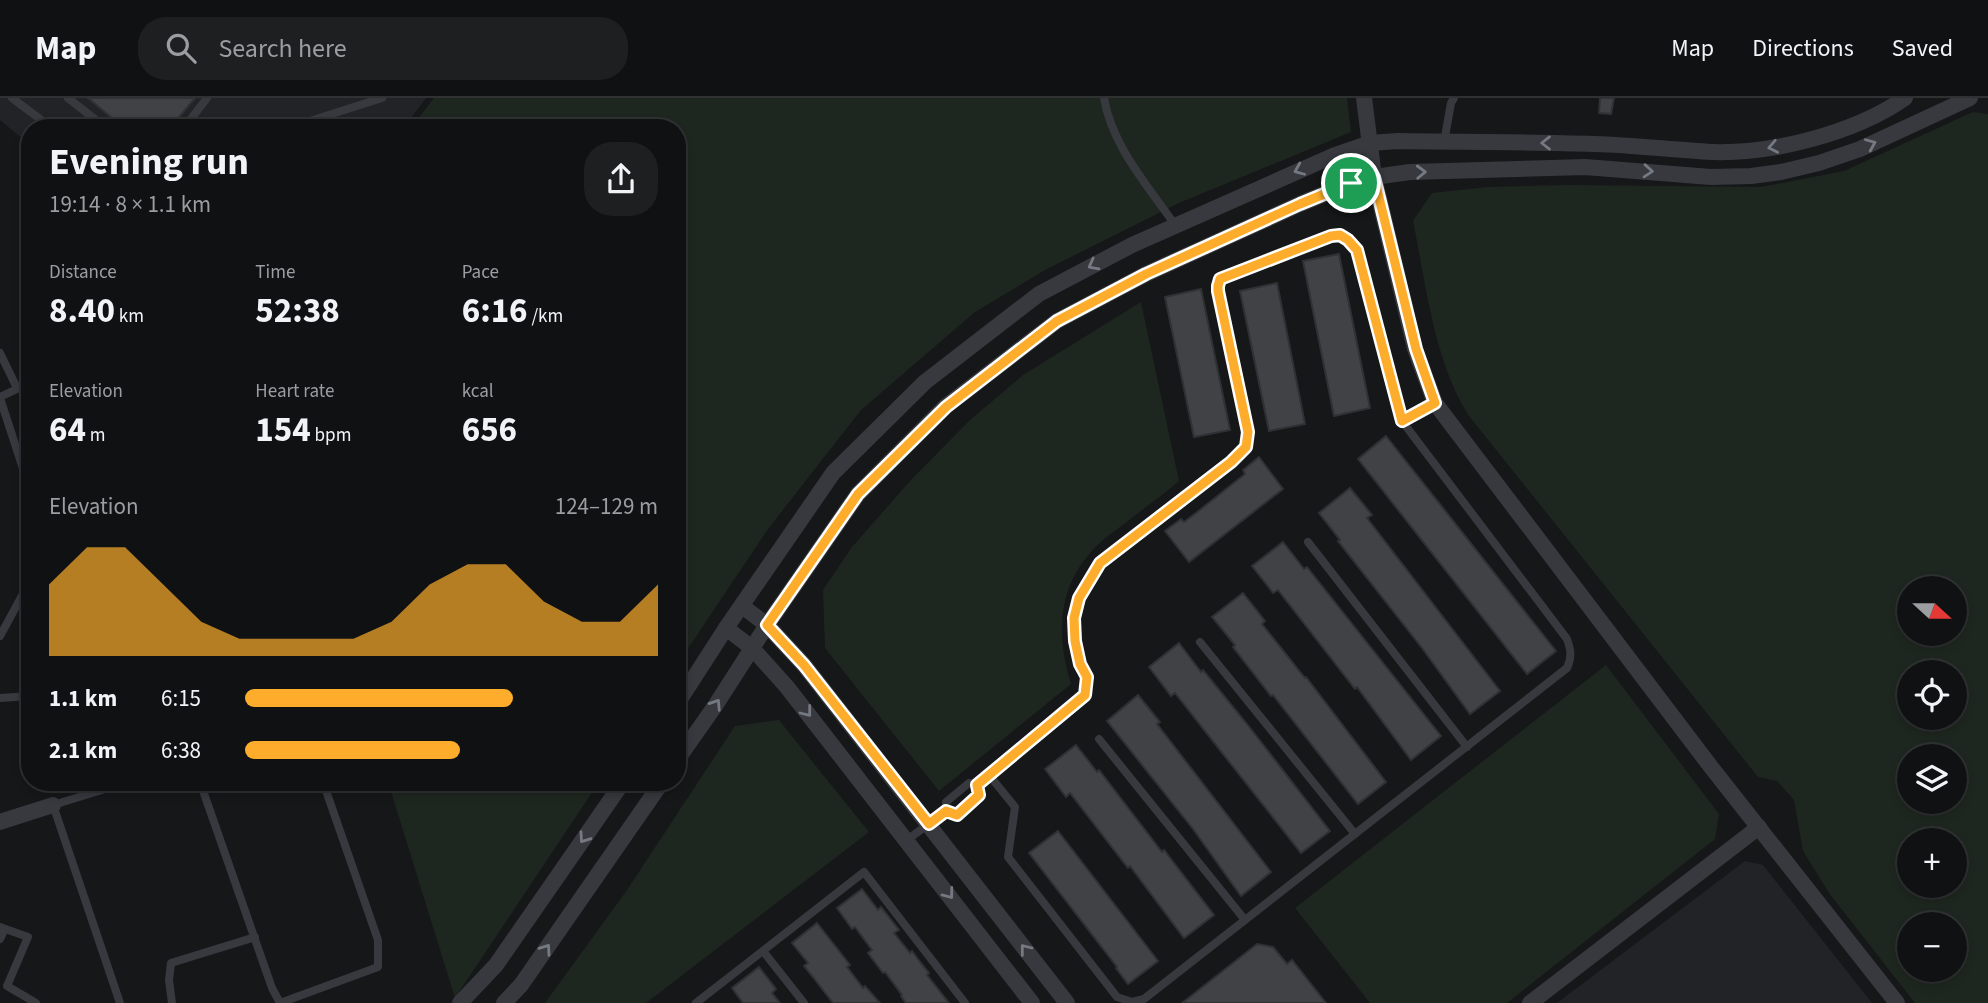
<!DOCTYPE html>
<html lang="en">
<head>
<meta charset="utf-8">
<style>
  :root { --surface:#101113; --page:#1e1f21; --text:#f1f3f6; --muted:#9c9da0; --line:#303133; --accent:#fdad2b }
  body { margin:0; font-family:"Source Sans 3",sans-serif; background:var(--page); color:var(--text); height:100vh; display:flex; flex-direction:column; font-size:26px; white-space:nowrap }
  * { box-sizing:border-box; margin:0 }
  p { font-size:23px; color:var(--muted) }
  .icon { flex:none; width:38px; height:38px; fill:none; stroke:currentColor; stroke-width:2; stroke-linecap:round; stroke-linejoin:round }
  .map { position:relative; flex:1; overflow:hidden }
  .side { position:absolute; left:21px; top:21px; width:665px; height:672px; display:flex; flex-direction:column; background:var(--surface); border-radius:28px; box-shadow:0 4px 10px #0003,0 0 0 2px var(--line) }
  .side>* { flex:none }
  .needle { width:46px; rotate:111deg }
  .buttons { position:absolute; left:1897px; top:478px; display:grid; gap:14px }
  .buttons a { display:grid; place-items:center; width:70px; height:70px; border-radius:50%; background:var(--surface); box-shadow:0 4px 10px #0003,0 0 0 2px var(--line); font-size:35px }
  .pin { position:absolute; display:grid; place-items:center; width:60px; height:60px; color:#fff; margin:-30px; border:4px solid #fff; border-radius:50%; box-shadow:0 2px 7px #0007 }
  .round { display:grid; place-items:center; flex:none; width:74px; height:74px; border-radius:28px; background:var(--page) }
  .summary { display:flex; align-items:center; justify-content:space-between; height:119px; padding:0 28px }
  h1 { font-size:38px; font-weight:700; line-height:52px }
  .figures { display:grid; grid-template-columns:repeat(3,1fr); gap:10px; height:119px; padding:7px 28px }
  .figures div { display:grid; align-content:center }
  .figures b { font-size:35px; font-weight:700 }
  .figures small { font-size:19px; font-weight:400 }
  .figures p { font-size:19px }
  .chart { height:196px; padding:14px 28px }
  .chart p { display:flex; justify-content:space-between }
  .chart svg { width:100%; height:126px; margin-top:7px; fill:var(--accent); opacity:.7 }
  ul { padding:0 28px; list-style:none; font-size:23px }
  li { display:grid; grid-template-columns:112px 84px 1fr; align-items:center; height:52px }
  li i { height:18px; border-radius:9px; background:var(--accent) }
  header { display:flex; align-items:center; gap:42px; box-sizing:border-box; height:98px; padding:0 35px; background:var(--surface); border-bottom:2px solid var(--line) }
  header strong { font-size:33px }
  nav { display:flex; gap:38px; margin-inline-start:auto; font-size:24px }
  .search { width:490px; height:63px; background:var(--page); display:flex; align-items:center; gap:18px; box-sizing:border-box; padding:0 24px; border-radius:28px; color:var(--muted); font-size:26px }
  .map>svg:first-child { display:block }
  .built { fill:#222326 }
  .green { fill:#1e271f; fill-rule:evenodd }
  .building { fill:#404246; stroke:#303135; stroke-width:2 }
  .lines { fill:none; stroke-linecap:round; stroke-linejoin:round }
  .lane { stroke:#37393e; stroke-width:8 }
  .street { stroke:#37393e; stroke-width:16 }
  .oneway { stroke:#757982 }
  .route-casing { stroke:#fff; stroke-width:14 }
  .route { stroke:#fdad2b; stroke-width:9 }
</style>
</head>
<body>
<header>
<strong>Map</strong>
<div class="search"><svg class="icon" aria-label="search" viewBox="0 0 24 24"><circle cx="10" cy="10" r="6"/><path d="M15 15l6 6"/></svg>Search here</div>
<nav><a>Map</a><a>Directions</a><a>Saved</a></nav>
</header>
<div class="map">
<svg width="1988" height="905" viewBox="0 0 1988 905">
  <rect width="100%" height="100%" fill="#161719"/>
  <g class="built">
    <path d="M0,0H426L408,24L385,30H30V47L0,22Z"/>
    <path d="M1745,763L1763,767L1872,905H1557Z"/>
  </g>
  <g class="green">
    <path d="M434,0H1347L1351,34L1179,105L1045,172L975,214L861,312L768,431L677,567V30H411Z"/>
    <path d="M1973,14L1988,16V905H1915L1829,795L1803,753L1794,702L1777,683L1758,679L1469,318C1434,263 1426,187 1413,123L1432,95L1488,89L1570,87L1761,89L1844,73ZM1955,490V536H1909V490ZM1955,574V620H1909V574ZM1955,658V704H1909V658ZM1955,742V788H1909V742ZM1955,826V872H1909V826Z"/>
    <path d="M1141,204L1179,383C1161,398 1142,412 1124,426C1112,435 1100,443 1091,454C1056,493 1057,540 1071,586L939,693L825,550L823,492L852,449L910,383L969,323L1023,277Z"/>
    <path d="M1606,567L1719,716L1715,741L1507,905H1370L1295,810Z"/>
    <path d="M779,622L869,734L646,905H545L627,792L735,628Z"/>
    <path d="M388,684H599L455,900Z"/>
  </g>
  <g class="building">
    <path d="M88,0H195L170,30H124Z"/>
    <path d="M1600,0H1614L1611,16L1599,15Z"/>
    <path d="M1339,156L1370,310L1334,318L1303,163Z"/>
    <path d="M1277,185L1305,326L1269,333L1240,193Z"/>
    <path d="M1201,191L1230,332L1194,339L1165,199Z"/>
    <path d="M1386,338L1556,553L1527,576L1358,361Z"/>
    <path d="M1259,359L1283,391L1189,464L1165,433L1181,421L1184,424L1196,415L1245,376L1243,372Z"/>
    <path d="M1350,390L1372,417L1367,420L1500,593L1470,616L1422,550L1338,443L1340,442L1319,415Z"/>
    <path d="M1283,444L1304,471L1307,469L1441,638L1411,662L1357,589L1355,591L1278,492L1273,495L1252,468Z"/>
    <path d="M1243,495L1265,523L1262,526L1305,580L1306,579L1386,684L1358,706L1273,597L1271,598L1233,549L1235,547L1212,519Z"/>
    <path d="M1179,545L1201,574L1203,572L1247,626L1330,733L1301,755L1175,595L1171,598L1149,569Z"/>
    <path d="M1138,597L1160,624L1157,626L1271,774L1241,798L1193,731L1107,623Z"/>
    <path d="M1076,647L1097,674L1099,672L1162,754L1164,752L1214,817L1184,840L1130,768L1128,770L1070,695L1066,699L1045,671Z"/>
    <path d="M1058,733L1158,863L1128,886L1116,870L1117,869L1029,755Z"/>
    <path d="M862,791L878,812L881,809L899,832L894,835L910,855L912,853L920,864L929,875L927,877L949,905H906L901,898L902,897L885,874L883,875L868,855L872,852L855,829L852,831L837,810Z"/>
    <path d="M817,825L850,867L847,869L863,890L865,888L880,905H833L813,879L804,868L808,865L792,845Z"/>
    <path d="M1257,846L1273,849L1287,866L1292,862L1326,905H1182Z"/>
    <path d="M759,869L776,891L772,895L780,905H743L732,890Z"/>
  </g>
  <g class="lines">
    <g class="lane">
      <path d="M12,0L52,30"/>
      <path d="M68,0L106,30"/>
      <path d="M1104,0C1112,48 1148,88 1175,127"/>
      <path d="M184,30L207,0"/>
      <path d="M288,30L382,0"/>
      <path d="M1444,44L1451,5L1454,0"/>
      <path d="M0,255L17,290"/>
      <path d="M0,299L30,285"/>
      <path d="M0,300L30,392"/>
      <path d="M1402,323L1435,305"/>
      <path d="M1308,444L1467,649"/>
      <path d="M0,538L30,483"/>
      <path d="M1200,544L1355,736"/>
      <path d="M0,600L30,598"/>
      <path d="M1099,641L1245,822"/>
      <path d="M200,684L272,890L280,905"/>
      <path d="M946,713L956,717L979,697L977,687"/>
      <path d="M907,742L946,713V704L969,685L977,687L1085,597L1087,579L1080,566L1075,543L1074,520L1079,500L1100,465L1231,364L1246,349L1248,334L1218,193V188L1220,181L1331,138L1340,137L1348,142L1357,152L1402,323L1567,541C1571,552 1572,559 1567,570L1144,901L1132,904L1117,899L1008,759L1015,709L989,677"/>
      <path d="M0,829L28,839L7,888L36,905"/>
      <path d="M0,841L5,831"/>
      <path d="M763,853L804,905"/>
      <path d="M120,905L53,707L128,684"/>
      <path d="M172,905L169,882L171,865L255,839"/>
      <path d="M280,905L378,869V842L323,684"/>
      <path d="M696,905L864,774L965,905"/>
    </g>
    <g class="street">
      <path d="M1364,0L1374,79L1415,251L1435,305L1711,669L1897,905"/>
      <path d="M742,508L767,527L804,567L1067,905"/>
      <path d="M726,530L752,550L787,589L1032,905"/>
      <path d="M677,606L726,530L833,375L925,284L1039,196L1132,147L1335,57L1370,45L1398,43C1464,44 1529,44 1595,46C1634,47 1673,52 1712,54C1773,56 1855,35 1905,0"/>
      <path d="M677,662L715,608L767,527L858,396L946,308L1057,223L1146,176L1300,106L1351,85L1374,79L1410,74L1585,69L1711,79L1751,78L1781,74L1819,65L1860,51L1970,0"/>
      <path d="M0,724L53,707"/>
      <path d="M460,905L496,867L623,684"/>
      <path d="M504,905L521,887L662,684"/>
      <path d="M1530,905L1759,729"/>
    </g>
  </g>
  <defs><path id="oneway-chevron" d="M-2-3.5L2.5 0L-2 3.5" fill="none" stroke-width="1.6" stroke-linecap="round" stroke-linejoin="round" transform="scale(1.75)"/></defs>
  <g class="oneway">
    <use href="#oneway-chevron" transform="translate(1546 45) rotate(-180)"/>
    <use href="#oneway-chevron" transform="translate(1871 46) rotate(-23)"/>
    <use href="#oneway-chevron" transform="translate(1773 49) rotate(169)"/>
    <use href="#oneway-chevron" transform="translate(1299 72) rotate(157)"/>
    <use href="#oneway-chevron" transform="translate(1648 73) rotate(4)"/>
    <use href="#oneway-chevron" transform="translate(1421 74) rotate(-2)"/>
    <use href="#oneway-chevron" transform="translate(1093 167) rotate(152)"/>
    <use href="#oneway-chevron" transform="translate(716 606) rotate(-57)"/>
    <use href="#oneway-chevron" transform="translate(807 614) rotate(52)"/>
    <use href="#oneway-chevron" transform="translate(584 740) rotate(125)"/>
    <use href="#oneway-chevron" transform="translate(949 796) rotate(53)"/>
    <use href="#oneway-chevron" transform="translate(546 851) rotate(-55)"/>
    <use href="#oneway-chevron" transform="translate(1025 851) rotate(-128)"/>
  </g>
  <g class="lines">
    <g class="route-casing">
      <path id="route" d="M1374,79L1416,251L1435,305L1402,323L1357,152L1348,142L1340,137L1331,138L1220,181L1218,188V193L1248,334L1246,349L1231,364L1100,465L1079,500L1074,520L1075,543L1080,566L1087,579L1085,597L977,687L979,697L957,717L946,713L929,726L804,567L767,527L858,396L946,309L1057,223L1146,176L1300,106L1351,85Z"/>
    </g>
    <use href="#route" class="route"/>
  </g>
</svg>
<div class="buttons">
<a><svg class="needle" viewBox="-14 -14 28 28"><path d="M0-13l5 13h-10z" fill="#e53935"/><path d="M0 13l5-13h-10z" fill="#9c9da0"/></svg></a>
<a><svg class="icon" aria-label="locate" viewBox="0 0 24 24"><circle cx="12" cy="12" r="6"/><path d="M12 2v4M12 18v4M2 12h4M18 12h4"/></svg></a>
<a><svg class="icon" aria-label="layers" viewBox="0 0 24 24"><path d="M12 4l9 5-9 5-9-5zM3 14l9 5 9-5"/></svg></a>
<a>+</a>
<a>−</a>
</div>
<div class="pin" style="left:1351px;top:85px;background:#1e9e55"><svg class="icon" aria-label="arrive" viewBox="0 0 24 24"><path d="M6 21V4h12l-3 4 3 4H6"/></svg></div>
<section class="side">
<div class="summary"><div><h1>Evening run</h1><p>19:14 · 8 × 1.1 km</p></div><a class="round"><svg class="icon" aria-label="share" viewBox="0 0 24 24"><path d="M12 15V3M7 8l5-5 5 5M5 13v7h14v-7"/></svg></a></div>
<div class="figures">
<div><p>Distance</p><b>8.40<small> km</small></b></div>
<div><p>Time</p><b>52:38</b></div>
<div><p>Pace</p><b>6:16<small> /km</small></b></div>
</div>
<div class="figures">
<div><p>Elevation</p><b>64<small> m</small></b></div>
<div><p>Heart rate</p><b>154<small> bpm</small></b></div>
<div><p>kcal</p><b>656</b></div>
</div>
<div class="chart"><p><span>Elevation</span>124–129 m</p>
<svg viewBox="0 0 160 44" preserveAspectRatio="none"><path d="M0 44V19L10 6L20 6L30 19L40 32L50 38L60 38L70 38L80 38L90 32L100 19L110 12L120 12L130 25L140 32L150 32L160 19V44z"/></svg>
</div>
<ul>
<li><b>1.1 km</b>6:15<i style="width:65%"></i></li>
<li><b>2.1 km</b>6:38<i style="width:52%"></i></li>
</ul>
</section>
</div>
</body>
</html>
